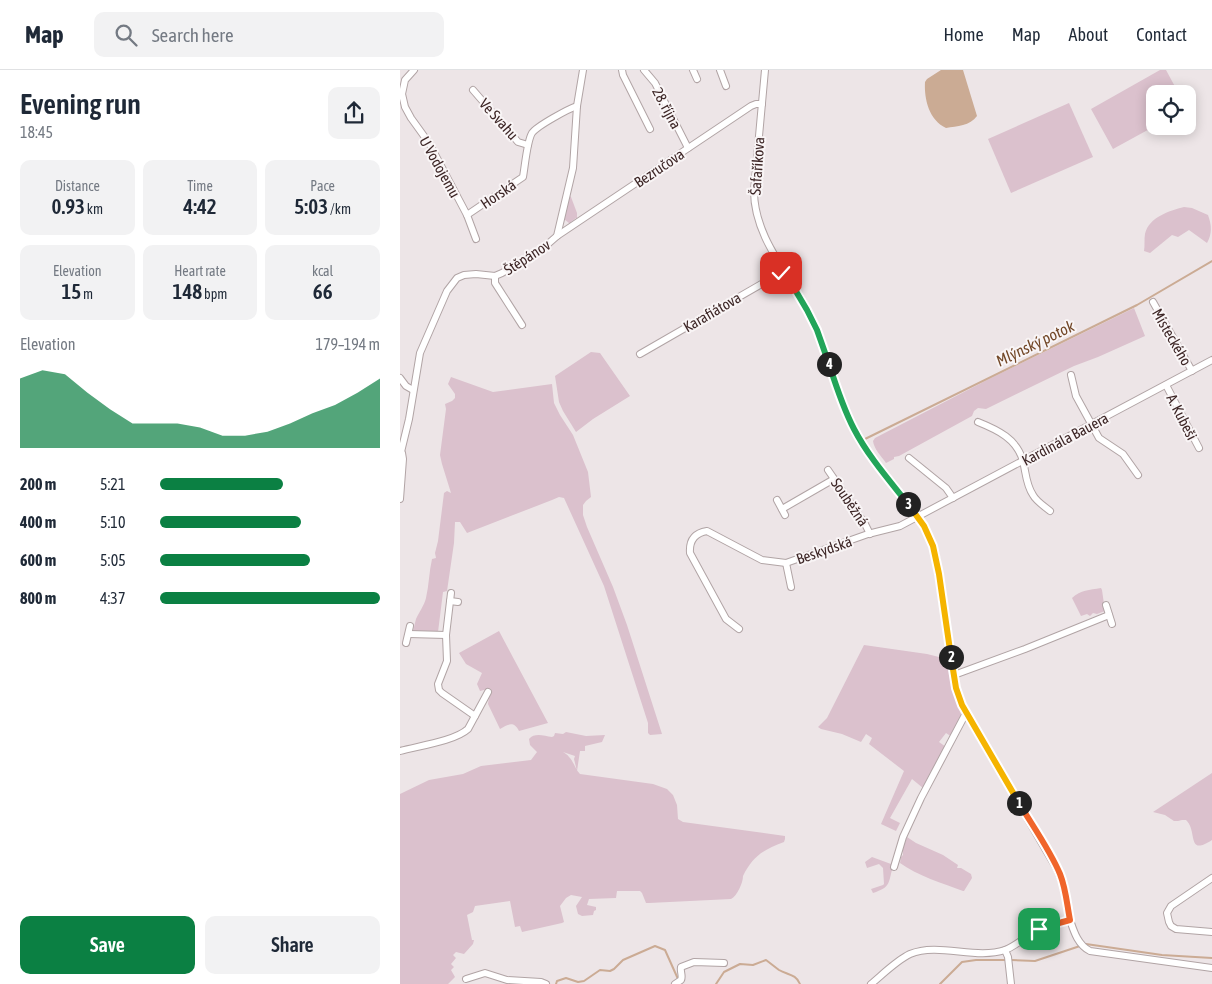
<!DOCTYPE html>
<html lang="en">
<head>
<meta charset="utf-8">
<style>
  :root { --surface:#fff; --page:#f2f2f3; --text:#1f2937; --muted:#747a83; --line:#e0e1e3; --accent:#0b8043 }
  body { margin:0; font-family:"Asap Condensed",sans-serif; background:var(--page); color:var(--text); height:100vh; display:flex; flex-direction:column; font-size:19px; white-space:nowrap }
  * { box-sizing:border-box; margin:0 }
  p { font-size:16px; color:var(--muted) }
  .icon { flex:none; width:28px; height:28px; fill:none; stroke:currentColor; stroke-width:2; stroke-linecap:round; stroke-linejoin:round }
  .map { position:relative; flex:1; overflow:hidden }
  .details { display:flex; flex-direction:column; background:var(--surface); width:400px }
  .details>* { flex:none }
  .controls { position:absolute; left:746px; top:15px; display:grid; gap:10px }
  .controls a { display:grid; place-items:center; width:50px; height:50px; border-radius:10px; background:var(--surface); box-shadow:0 2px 12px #0003; font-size:25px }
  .pin { position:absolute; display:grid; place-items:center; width:42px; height:42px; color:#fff; margin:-21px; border-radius:10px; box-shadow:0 2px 8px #0006 }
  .km { position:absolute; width:25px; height:25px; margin:-12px; border-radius:50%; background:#222; color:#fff; font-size:14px; line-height:25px; text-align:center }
  .round { display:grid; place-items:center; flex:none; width:52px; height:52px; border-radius:10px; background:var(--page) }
  .overview { display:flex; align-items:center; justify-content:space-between; height:85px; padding:0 20px }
  h1 { font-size:28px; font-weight:600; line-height:38px }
  .figures { display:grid; grid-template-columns:repeat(3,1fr); gap:8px; height:85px; padding:5px 20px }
  .figures div { display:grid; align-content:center; border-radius:10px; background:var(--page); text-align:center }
  .figures b { font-size:21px; font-weight:600 }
  .figures small { font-size:14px; font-weight:400 }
  .figures p { font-size:14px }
  .chart { height:140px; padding:10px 20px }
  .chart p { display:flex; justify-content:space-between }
  .chart svg { width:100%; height:90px; margin-top:5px; fill:var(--accent); opacity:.7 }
  .cta { display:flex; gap:10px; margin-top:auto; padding:10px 20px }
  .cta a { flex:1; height:58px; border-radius:10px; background:var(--accent); color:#fff; font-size:20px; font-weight:600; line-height:58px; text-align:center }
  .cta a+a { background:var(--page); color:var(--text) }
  ul { padding:0 20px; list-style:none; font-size:16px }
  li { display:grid; grid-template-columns:80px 60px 1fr; align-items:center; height:38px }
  li i { height:12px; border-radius:6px; background:var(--accent) }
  header { display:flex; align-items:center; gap:30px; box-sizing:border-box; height:70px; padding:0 25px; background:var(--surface); border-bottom:1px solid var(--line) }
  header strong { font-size:24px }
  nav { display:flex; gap:28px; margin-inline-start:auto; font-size:18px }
  .search { width:350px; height:45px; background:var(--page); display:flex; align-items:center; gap:12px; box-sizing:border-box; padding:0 18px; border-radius:10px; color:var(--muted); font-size:19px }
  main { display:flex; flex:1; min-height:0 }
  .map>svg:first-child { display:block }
  .green { fill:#dbc1cd }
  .water { fill:#cbab94 }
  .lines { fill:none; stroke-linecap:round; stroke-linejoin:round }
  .stream { stroke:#cbab94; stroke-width:2 }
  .minor-casing { stroke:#b1a4a5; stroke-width:8 }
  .minor { stroke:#fff; stroke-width:6 }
  .split-1-casing { stroke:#fff; stroke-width:10 }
  .split-2-casing { stroke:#fff; stroke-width:10 }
  .split-3-casing { stroke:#fff; stroke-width:10 }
  .split-4-casing { stroke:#fff; stroke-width:10 }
  .split-5-casing { stroke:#fff; stroke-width:10 }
  .split-1 { stroke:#f0652b; stroke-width:6 }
  .split-2 { stroke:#f5b400; stroke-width:6 }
  .split-3 { stroke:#f5b400; stroke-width:6 }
  .split-4 { stroke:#22a559; stroke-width:6 }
  .split-5 { stroke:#22a559; stroke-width:6 }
  .labels { text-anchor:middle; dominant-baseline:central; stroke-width:4; stroke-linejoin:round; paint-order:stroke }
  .street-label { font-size:15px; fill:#3d2626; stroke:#f9f5f6 }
  .water-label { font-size:16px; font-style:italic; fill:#724727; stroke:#f9f5f6 }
</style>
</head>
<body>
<header>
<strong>Map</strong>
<div class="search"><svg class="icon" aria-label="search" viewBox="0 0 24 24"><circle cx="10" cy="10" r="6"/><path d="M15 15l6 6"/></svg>Search here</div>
<nav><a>Home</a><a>Map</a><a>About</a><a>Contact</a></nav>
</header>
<main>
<section class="details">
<div class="overview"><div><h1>Evening run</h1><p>18:45</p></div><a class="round"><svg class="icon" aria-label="share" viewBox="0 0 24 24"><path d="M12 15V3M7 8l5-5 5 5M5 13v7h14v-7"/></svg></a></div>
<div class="figures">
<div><p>Distance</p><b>0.93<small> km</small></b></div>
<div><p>Time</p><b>4:42</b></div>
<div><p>Pace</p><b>5:03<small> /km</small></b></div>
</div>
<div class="figures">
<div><p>Elevation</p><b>15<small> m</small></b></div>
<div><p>Heart rate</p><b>148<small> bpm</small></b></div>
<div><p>kcal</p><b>66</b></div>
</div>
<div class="chart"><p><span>Elevation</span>179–194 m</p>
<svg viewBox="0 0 160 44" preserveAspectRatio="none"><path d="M0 44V10L10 6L20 8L30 17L40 25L50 32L60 32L70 32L80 34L90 38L100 38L110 36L120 32L130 27L140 23L150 17L160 10V44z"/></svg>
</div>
<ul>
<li><b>200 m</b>5:21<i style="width:56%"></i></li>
<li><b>400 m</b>5:10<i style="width:64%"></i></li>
<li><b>600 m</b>5:05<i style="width:68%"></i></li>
<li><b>800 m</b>4:37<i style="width:100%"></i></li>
</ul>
<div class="cta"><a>Save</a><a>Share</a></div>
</section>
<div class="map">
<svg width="812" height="914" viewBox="0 0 812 914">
  <rect width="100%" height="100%" fill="#ede5e7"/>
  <g class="green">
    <path d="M760,0H766L779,24H755V56L713,79L691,39Z"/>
    <path d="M669,33L693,87L611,123L588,69Z"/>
    <path d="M169,125L171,127L177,143V149L176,148L171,152V153H169L164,149Z"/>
    <path d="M784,137L792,138L808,145C812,156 812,164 807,173L789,160L778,167L772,165L750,183L744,181C745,176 744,169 745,164C749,147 769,141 784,137Z"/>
    <path d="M734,238L745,266L698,287L674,296L586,339L578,338L574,341L572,346L499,386L494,387V389L486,393C481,386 474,379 473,371L475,368L589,309Z"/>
    <path d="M191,282L200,283L230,326L193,349L176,362L163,341L159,332L155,306Z"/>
    <path d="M51,307L93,322L152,314L154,333L160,345L173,365L188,402L191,427L186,431L183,435V445L187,457L213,517L227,555L262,664L250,665L248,663V653L204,516L164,428L159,427L152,430L67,463L60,452H55L54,473L47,521L43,522L38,562L13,561C14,557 15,553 16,549C19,542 24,536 26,528C29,515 29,502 32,489L36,488L35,483L38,471L44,423L47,421L51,423L42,394L40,385L46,339L45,334L52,331L55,328V324L48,314Z"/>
    <path d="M701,518L702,520L705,541L697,544L693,543L690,546L687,544L681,546L672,528C681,520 689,520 701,518Z"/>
    <path d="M99,561L148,653L119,661C114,651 108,654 100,659L88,634L89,626L88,619L80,621L77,614L82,603L66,594L59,583Z"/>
    <path d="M464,575L527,584L543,588L548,594L553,620L564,646L552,667L546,663L539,672L546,677L523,718L512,709L490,748L500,753L496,761L481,754L504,701L469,674L472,668L466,664L461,672L442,664L421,659L418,657L427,648Z"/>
    <path d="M166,662L186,666L205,665L202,672L185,676V681H180L177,701L174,689L175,686L163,682C165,683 168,685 169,687C174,692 175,699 180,704L253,714L267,719L273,725L277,735L278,749L283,752L385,766V769L384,772C363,780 353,786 343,806C343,813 337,826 331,829L249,833H246L242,823L240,821H217L216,828L189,829L187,835L196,837V840L194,841L193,845L182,846L178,844L176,836L182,827L171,825L166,828L160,836L164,852L162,853L122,862L120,856L115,857L110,831L75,836L73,842L67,845L72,870H74L73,874L64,884L56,882L53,885L56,888L51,894L54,897L51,900L55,907L48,914H0V724L29,710L63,704L81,696L131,690L137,682L130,675L129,669C135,662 144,666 152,667L154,666L155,663L163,664Z"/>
    <path d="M812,703V770C786,787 798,761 786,750H782L778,751H774L765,745L753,742Z"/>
    <path d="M507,767L516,773L543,785L558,795L557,798H561L571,804L572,808L564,821H563C544,814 516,805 500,793L501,787L503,785V778Z"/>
    <path d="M472,787L491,794L493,796C488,814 491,817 473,823L471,819L483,815L484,814L483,798L479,794L467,798L465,792Z"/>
  </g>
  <path class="water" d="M541,0H563L577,46C570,56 557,56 546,58C529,50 524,29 525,12L527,9Z"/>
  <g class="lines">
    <g class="stream">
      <path d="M465,369L737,235L812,191"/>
      <path d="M611,890L635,891L686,874L762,885L812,888"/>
      <path d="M156,914L157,911L166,908L178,912L184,911L200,900L210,901L214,899L223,890L255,876L265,880L278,909"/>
      <path d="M316,914L324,902L340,894L353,895L366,890C370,893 375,897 379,900C388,905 396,904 400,914"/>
      <path d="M540,914L562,892L576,890H606"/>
    </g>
    <g class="minor-casing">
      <g id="minor">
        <path d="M14,0L5,10L2,24L5,37L11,48L29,73L67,145L76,169"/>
        <path d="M222,0L223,5L250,59"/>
        <path d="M244,0L255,13L288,78"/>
        <path d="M293,0L297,9"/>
        <path d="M320,0L326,16"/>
        <path d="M365,0L354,121C354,162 382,196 402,230C407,239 411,248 415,257C432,294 439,336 460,370C473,391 489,409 503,428C518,447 531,464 536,487L555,614L560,630L566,643L657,799L664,816L670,850"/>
        <path d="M73,20L118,72L128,75"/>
        <path d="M67,145L123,107C125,96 127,71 132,63C137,56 168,39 177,36"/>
        <path d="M157,166L351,36L356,34H362"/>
        <path d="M95,206V213L122,255"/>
        <path d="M753,232L792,301"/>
        <path d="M240,284L384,201"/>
        <path d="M671,305L676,326L699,368L723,384L738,405"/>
        <path d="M0,308L6,316L13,320"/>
        <path d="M766,315L799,378"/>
        <path d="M578,352C598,360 617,369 623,391C626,403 626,415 633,425C636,431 644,436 650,441"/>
        <path d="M0,386L9,349L20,283L47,221L57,208L64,205L76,204L95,206L102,203L141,180L157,166L173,98L177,36L183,0"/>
        <path d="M509,388L546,418L553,428"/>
        <path d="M428,400L465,454L470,464"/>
        <path d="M0,429L3,389L2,383"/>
        <path d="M377,430L385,445"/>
        <path d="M382,439L434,409"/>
        <path d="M386,493L391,517"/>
        <path d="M51,523L46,565L47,591L38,614L39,620L42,623L75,646"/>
        <path d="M50,531L58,532"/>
        <path d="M706,535L712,554"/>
        <path d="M339,559L326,549L290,483C289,470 295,463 307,461L362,490L386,493L468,464L500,456L812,290"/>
        <path d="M9,564L46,565"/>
        <path d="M6,573L10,556"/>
        <path d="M554,605L625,579L709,545"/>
        <path d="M0,681C18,676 55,671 68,659L88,622"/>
        <path d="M494,797L503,767L521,728L566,643"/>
        <path d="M812,808L771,836L767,843L769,852L771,856L776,859L812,862"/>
        <path d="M605,880L608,887L611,914"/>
        <path d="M66,909L85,903L107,910L141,912L146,914"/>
        <path d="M275,914L281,910C283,906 280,902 281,897L294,892L324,893"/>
        <path d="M471,914C482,905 497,890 510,884C539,872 575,890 605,880C618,875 628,864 641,858C650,854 661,852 670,850C674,862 678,875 690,881L812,898"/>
      </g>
    </g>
    <use href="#minor" class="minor"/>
  </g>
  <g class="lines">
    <g class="split-1-casing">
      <path id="split-1" d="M619,733C632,755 650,780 660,804C666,819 667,835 670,850L648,856L639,859"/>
    </g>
    <g class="split-2-casing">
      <path id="split-2" d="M551,587L556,618L562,635L619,733"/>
    </g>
    <g class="split-3-casing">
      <path id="split-3" d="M508,434L524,456L533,476L539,504L551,587"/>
    </g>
    <g class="split-4-casing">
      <path id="split-4" d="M429,294C436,316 443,338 454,359C468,386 489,410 508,434"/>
    </g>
    <g class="split-5-casing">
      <path id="split-5" d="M381,203L384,201L407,240L417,260L429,294"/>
    </g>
    <use href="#split-1" class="split-1"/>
    <use href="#split-2" class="split-2"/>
    <use href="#split-3" class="split-3"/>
    <use href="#split-4" class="split-4"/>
    <use href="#split-5" class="split-5"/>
  </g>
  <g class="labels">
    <g class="street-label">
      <text transform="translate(267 38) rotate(62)">28. října</text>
      <text transform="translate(99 49) rotate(48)">Ve Svahu</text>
      <text transform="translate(357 96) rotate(-86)">Šafaříkova</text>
      <text transform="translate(40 97) rotate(61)">U Vodojemu</text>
      <text transform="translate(259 98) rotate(-34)">Bezručova</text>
      <text transform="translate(98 124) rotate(-34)">Horská</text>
      <text transform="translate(127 187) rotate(-33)">Štěpánov</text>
      <text transform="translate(312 242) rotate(-30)">Karafiátova</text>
      <text transform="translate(772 267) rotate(60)">Místeckého</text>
      <text transform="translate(782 347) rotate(63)">A. Kubeši</text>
      <text transform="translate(665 369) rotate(-28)">Kardinála Bauera</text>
      <text transform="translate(450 432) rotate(56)">Souběžná</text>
      <text transform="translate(424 480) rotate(-19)">Beskydská</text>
    </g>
    <g class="water-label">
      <text transform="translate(635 273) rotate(-26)">Mlýnský potok</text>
    </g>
  </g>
</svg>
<div class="controls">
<a><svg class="icon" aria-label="locate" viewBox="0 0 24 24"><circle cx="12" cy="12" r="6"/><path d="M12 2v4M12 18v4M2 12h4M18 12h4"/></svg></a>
</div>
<div class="pin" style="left:639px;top:859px;background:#1e9e55"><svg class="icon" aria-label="arrive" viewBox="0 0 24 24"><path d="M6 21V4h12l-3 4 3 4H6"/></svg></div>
<div class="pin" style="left:381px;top:203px;background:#d93025"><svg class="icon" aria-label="check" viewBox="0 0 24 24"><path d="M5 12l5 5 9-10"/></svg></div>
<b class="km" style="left:619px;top:733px">1</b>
<b class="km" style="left:551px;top:587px">2</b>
<b class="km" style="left:508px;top:434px">3</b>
<b class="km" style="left:429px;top:294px">4</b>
</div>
</main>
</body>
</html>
